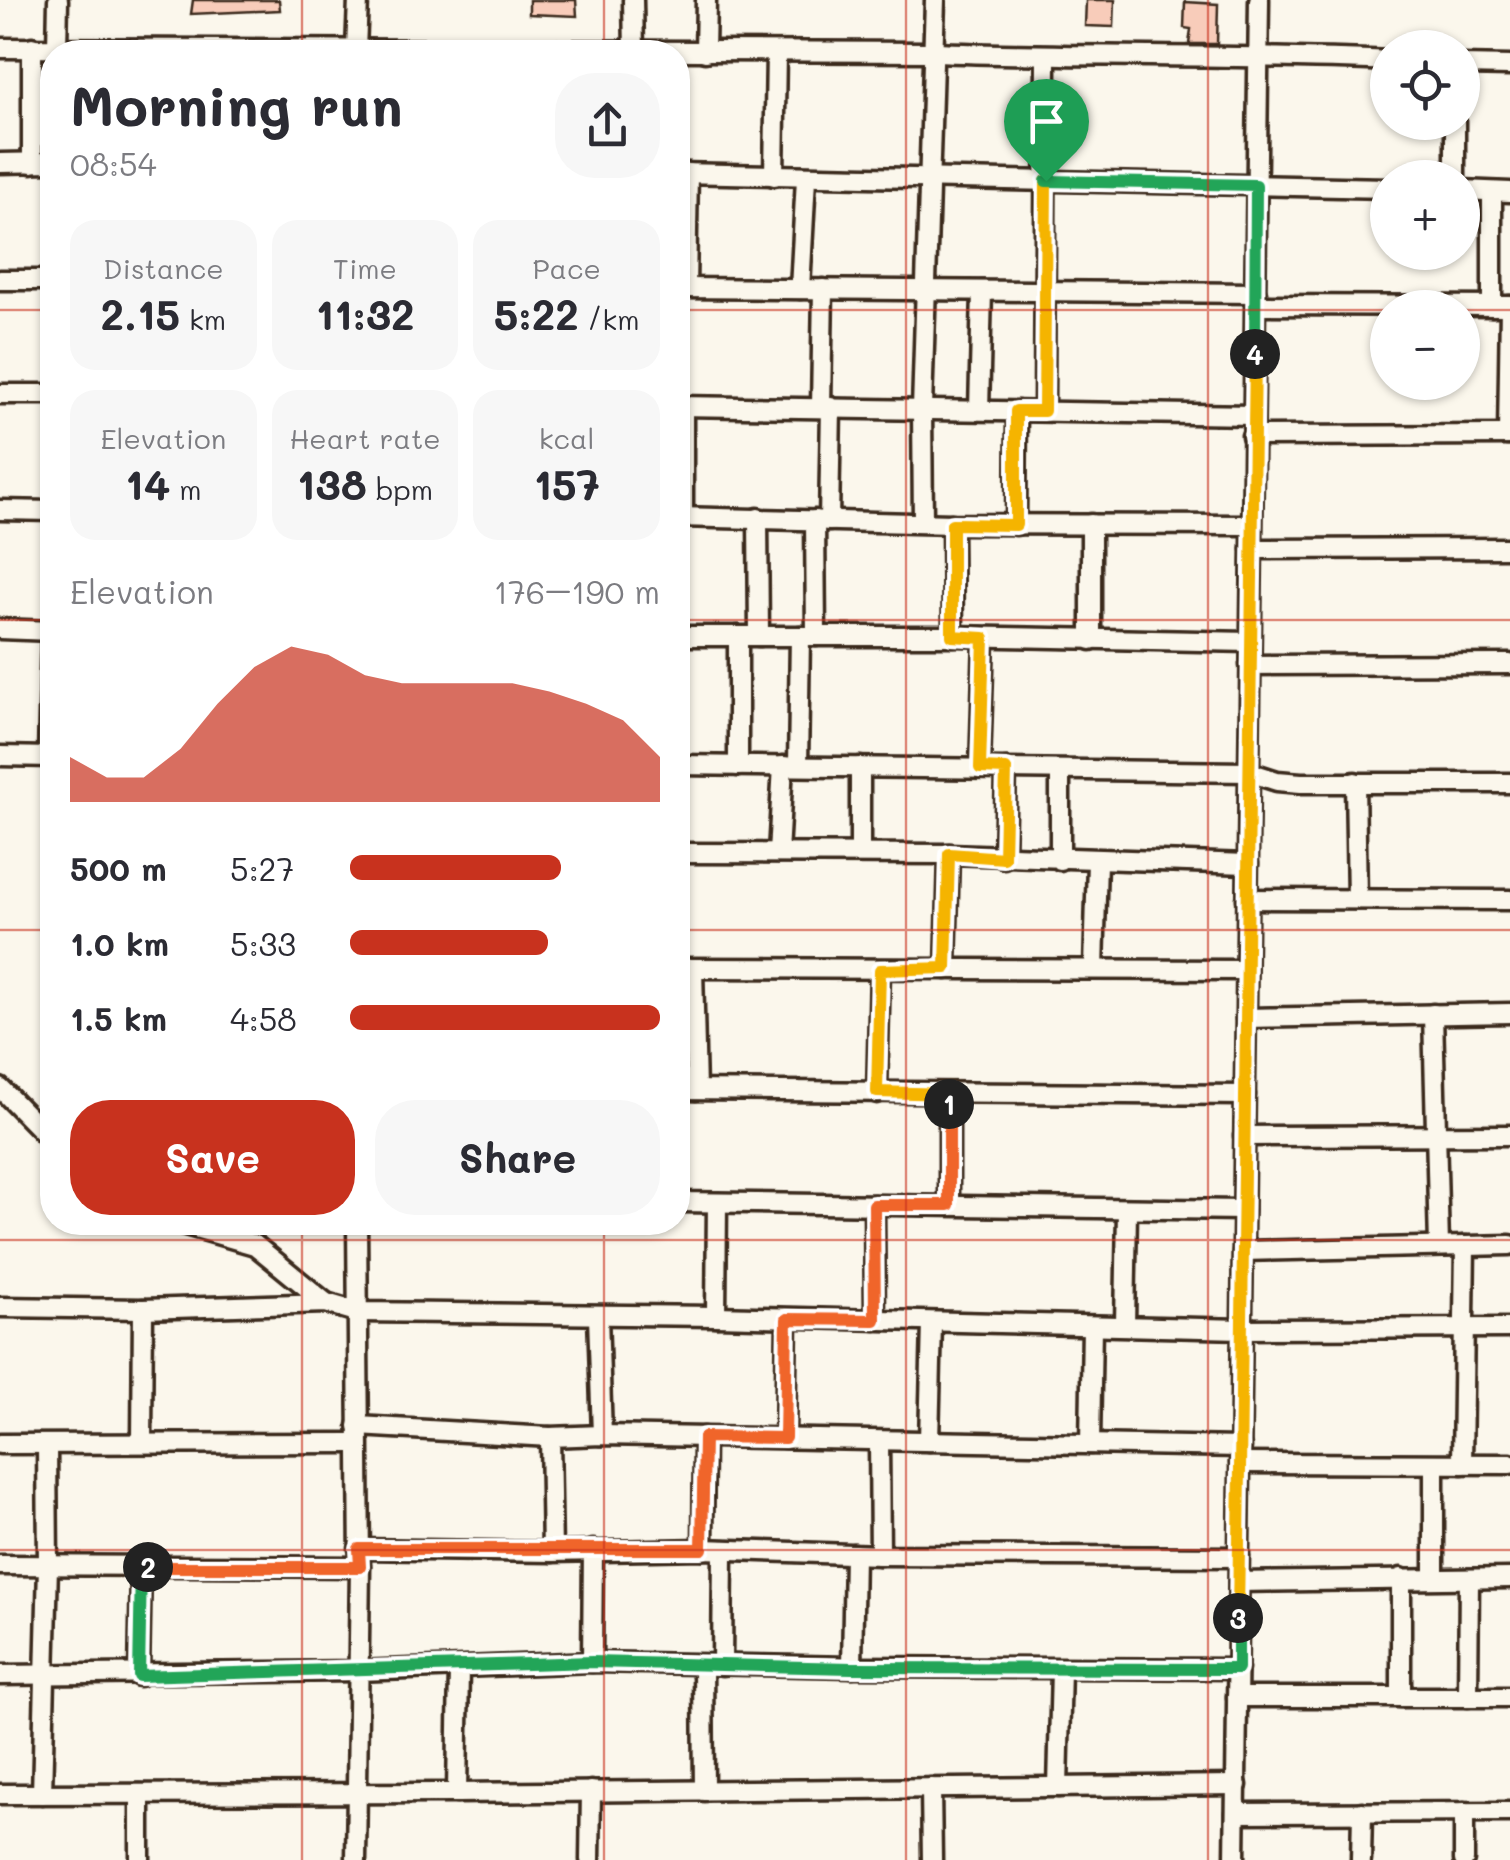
<!DOCTYPE html>
<html lang="en">
<head>
<meta charset="utf-8">
<style>
  :root { --surface:#fff; --page:#f7f7f7; --text:#2b2b33; --muted:#7c7c81; --accent:#c8321e }
  body { margin:0; font-family:Mali,sans-serif; background:var(--page); color:var(--text); height:100vh; display:flex; flex-direction:column; font-size:38px; white-space:nowrap }
  * { box-sizing:border-box; margin:0 }
  p { font-size:32px; color:var(--muted) }
  .icon { flex:none; width:55px; height:55px; fill:none; stroke:currentColor; stroke-width:2; stroke-linecap:round; stroke-linejoin:round }
  .map { position:relative; flex:1; overflow:hidden }
  .side { position:absolute; left:40px; top:40px; width:650px; height:1195px; display:flex; flex-direction:column; background:var(--surface); border-radius:40px; box-shadow:0 2px 8px #0004 }
  .side>* { flex:none }
  .fabs { position:absolute; left:1370px; top:30px; display:grid; gap:20px }
  .fabs a { display:grid; place-items:center; width:110px; height:110px; border-radius:50%; background:var(--surface); box-shadow:0 2px 8px #0004; font-size:50px }
  .pin { position:absolute; display:grid; place-items:center; width:85px; height:85px; color:#fff; margin:-102px -42px; border-radius:50% 50% 50% 0; rotate:-45deg; box-shadow:0 0 10px #0007 }
  .pin .icon { rotate:45deg }
  .km { position:absolute; width:50px; height:50px; margin:-25px; border-radius:50%; background:#222; color:#fff; font-size:28px; line-height:50px; text-align:center }
  .round { display:grid; place-items:center; flex:none; width:105px; height:105px; border-radius:40px; background:var(--page) }
  .headline { display:flex; align-items:center; justify-content:space-between; height:170px; padding:0 30px }
  h1 { font-size:55px; font-weight:700; line-height:75px }
  .stats { display:grid; grid-template-columns:repeat(3,1fr); gap:15px; height:170px; padding:10px 30px }
  .stats div { display:grid; align-content:center; border-radius:25px; background:var(--page); text-align:center }
  .stats b { font-size:42px; font-weight:700 }
  .stats small { font-size:28px; font-weight:400 }
  .stats p { font-size:28px }
  .chart { height:280px; padding:20px 30px }
  .chart p { display:flex; justify-content:space-between }
  .chart svg { width:100%; height:180px; margin-top:10px; fill:var(--accent); opacity:.7 }
  .button { display:flex; gap:20px; margin-top:auto; padding:20px 30px }
  .button a { flex:1; height:115px; border-radius:40px; background:var(--accent); color:#fff; font-size:40px; font-weight:700; line-height:115px; text-align:center }
  .button a+a { background:var(--page); color:var(--text) }
  ul { padding:0 30px; list-style:none; font-size:32px }
  li { display:grid; grid-template-columns:160px 120px 1fr; align-items:center; height:75px }
  li i { height:25px; border-radius:12px; background:var(--accent) }
  .map>svg:first-child { display:block }
  .building { fill:#f8ccba; stroke:#3b2a1e; stroke-width:2.5 }
  .lines { fill:none; stroke-linecap:round; stroke-linejoin:round }
  .street-casing { stroke:#3b2a1e; stroke-width:25 }
  .street { stroke:#fbf7ec; stroke-width:18 }
  .split-1-casing { stroke:#fff; stroke-width:20 }
  .split-2-casing { stroke:#fff; stroke-width:20 }
  .split-3-casing { stroke:#fff; stroke-width:20 }
  .split-4-casing { stroke:#fff; stroke-width:20 }
  .split-5-casing { stroke:#fff; stroke-width:20 }
  .split-1 { stroke:#f5b400; stroke-width:12 }
  .split-2 { stroke:#f0652b; stroke-width:12 }
  .split-3 { stroke:#22a559; stroke-width:12 }
  .split-4 { stroke:#f5b400; stroke-width:12 }
  .split-5 { stroke:#22a559; stroke-width:12 }
  .grid { fill:none; stroke:#c8321e; stroke-width:2.5; stroke-opacity:0.55 }
</style>
</head>
<body>
<div class="map">
<svg width="1510" height="1860" viewBox="0 0 1510 1860">
  <rect width="100%" height="100%" fill="#fbf7ec"/>
  <filter id="ink" filterUnits="userSpaceOnUse"><feTurbulence type="fractalNoise" baseFrequency=".01" numOctaves="2"/><feDisplacementMap in="SourceGraphic" scale="20" xChannelSelector="R" yChannelSelector="G"/><feConvolveMatrix kernelMatrix="1 2 1 2 8 2 1 2 1" color-interpolation-filters="sRGB"/></filter>
  <g filter="url(#ink)">
    <g class="building">
      <path d="M193,0H279L280,10L191,14Z"/>
      <path d="M529,0H576L577,16L529,14Z"/>
      <path d="M1086,0H1115L1114,27L1085,26Z"/>
      <path d="M1185,2L1218,4L1217,44H1189L1191,29L1184,28Z"/>
    </g>
    <g class="lines">
      <g class="street-casing">
        <g id="street">
          <path d="M633,0L634,51"/>
          <path d="M0,48L933,52C1085,58 1236,54 1388,61"/>
          <path d="M57,48L58,0"/>
          <path d="M356,50L358,0"/>
          <path d="M705,52L706,0"/>
          <path d="M1462,65L1510,66"/>
          <path d="M0,163L52,162"/>
          <path d="M32,163V47"/>
          <path d="M678,173L1388,188"/>
          <path d="M774,176L776,52"/>
          <path d="M1455,178V122"/>
          <path d="M1462,190L1510,192"/>
          <path d="M1492,192V306"/>
          <path d="M0,280H52"/>
          <path d="M678,288L1256,293"/>
          <path d="M686,288L688,173"/>
          <path d="M800,289L806,178"/>
          <path d="M1256,305L1510,306"/>
          <path d="M0,394H52"/>
          <path d="M678,406L1253,415"/>
          <path d="M683,406V517"/>
          <path d="M821,407L823,289"/>
          <path d="M979,410L982,291"/>
          <path d="M1044,411L1046,57"/>
          <path d="M1508,435L1510,306"/>
          <path d="M1252,436L1510,435"/>
          <path d="M0,510L52,511"/>
          <path d="M678,517L952,524L1251,525"/>
          <path d="M758,518L759,636"/>
          <path d="M815,520L816,636"/>
          <path d="M829,521L831,407"/>
          <path d="M923,522L922,409L935,0"/>
          <path d="M952,524L953,636"/>
          <path d="M1016,525L1017,411"/>
          <path d="M1252,549L1510,548"/>
          <path d="M0,629L52,631"/>
          <path d="M678,636H953L1250,642"/>
          <path d="M738,636V766"/>
          <path d="M1091,640V524"/>
          <path d="M1250,665L1510,664"/>
          <path d="M0,756L52,757"/>
          <path d="M48,756L51,631"/>
          <path d="M678,765L1249,772L1277,781L1301,783H1510"/>
          <path d="M798,766L800,636"/>
          <path d="M860,767V853"/>
          <path d="M980,768L984,638"/>
          <path d="M1060,771V860"/>
          <path d="M1355,782L1357,899"/>
          <path d="M678,853L949,854L1248,864"/>
          <path d="M778,853L783,766"/>
          <path d="M1004,858L1006,769"/>
          <path d="M1247,899L1510,900"/>
          <path d="M678,968L1245,970"/>
          <path d="M693,969L696,1090"/>
          <path d="M946,969L949,854"/>
          <path d="M1094,969L1097,861"/>
          <path d="M1433,1014L1439,1246"/>
          <path d="M1246,1018L1510,1013"/>
          <path d="M0,1088L52,1141"/>
          <path d="M678,1090L1245,1095"/>
          <path d="M877,1093L880,970"/>
          <path d="M949,1095V1205"/>
          <path d="M1244,1136L1510,1135"/>
          <path d="M678,1202L1243,1210"/>
          <path d="M874,1205L875,1320"/>
          <path d="M175,1222L255,1245L326,1303"/>
          <path d="M1243,1251L1510,1245"/>
          <path d="M0,1307L143,1309L326,1303L357,1312L716,1316L1243,1329L1510,1328"/>
          <path d="M598,1316L602,1435"/>
          <path d="M716,1316L717,1203"/>
          <path d="M1125,1325L1127,1210"/>
          <path d="M358,1426L550,1437L602,1435L1241,1447"/>
          <path d="M550,1437L552,1552"/>
          <path d="M785,1438L787,1319"/>
          <path d="M879,1441L880,1555"/>
          <path d="M929,1441L932,1323"/>
          <path d="M142,1443L143,1309"/>
          <path d="M0,1444L358,1443"/>
          <path d="M1090,1444L1092,1326"/>
          <path d="M1240,1463L1510,1464"/>
          <path d="M1462,1464L1465,1246"/>
          <path d="M359,1549L552,1552L703,1549L880,1555L1239,1557"/>
          <path d="M703,1549L704,1437"/>
          <path d="M0,1565L360,1567"/>
          <path d="M1434,1578V1466"/>
          <path d="M1239,1582L1510,1578"/>
          <path d="M592,1662L593,1550"/>
          <path d="M703,1665L704,1791"/>
          <path d="M722,1665L723,1551"/>
          <path d="M852,1667L854,1554"/>
          <path d="M0,1675L357,1671L592,1662L852,1667L1238,1669"/>
          <path d="M139,1676L141,1567"/>
          <path d="M1237,1697H1510"/>
          <path d="M1401,1697V1578"/>
          <path d="M1468,1697L1469,1579"/>
          <path d="M1058,1787L1061,1669"/>
          <path d="M931,1788L932,1860"/>
          <path d="M457,1793L459,1668"/>
          <path d="M0,1794L457,1793L1237,1785"/>
          <path d="M42,1794L48,1565L47,1446"/>
          <path d="M1464,1812V1860"/>
          <path d="M1236,1813L1510,1812"/>
          <path d="M140,1860V1794"/>
          <path d="M356,1860L360,1567L357,1222"/>
          <path d="M590,1860L591,1791"/>
          <path d="M1235,1860L1259,0"/>
          <path d="M1361,1860L1362,1812"/>
        </g>
      </g>
      <use href="#street" class="street"/>
    </g>
  </g>
  <g class="lines" filter="url(#ink)">
    <g class="split-1-casing">
      <path id="split-1" d="M949,1104L948,1094L877,1092L880,970L946,968L949,854L1004,858L1006,769L980,768L984,638L952,636V524L1016,525V411H1044L1046,181"/>
    </g>
    <g class="split-2-casing">
      <path id="split-2" d="M148,1567H360L359,1549H702L704,1437L785,1438L787,1319L875,1320L874,1205H949V1104"/>
    </g>
    <g class="split-3-casing">
      <path id="split-3" d="M148,1567H141L139,1676L592,1662L852,1668L1238,1669V1618"/>
    </g>
    <g class="split-4-casing">
      <path id="split-4" d="M1238,1618L1255,354"/>
    </g>
    <g class="split-5-casing">
      <path id="split-5" d="M1046,181L1256,185L1255,354"/>
    </g>
    <use href="#split-1" class="split-1"/>
    <use href="#split-2" class="split-2"/>
    <use href="#split-3" class="split-3"/>
    <use href="#split-4" class="split-4"/>
    <use href="#split-5" class="split-5"/>
  </g>
  <path class="grid" d="M302,0V52M604,0V52M906,0V1860M1208,0V1860M0,310H52M678,310H1388M1462,310H1510M0,620H52M678,620H1510M0,930H52M678,930H1510M302,1222V1860M604,1222V1860M0,1240H1510M0,1550H1510"/>
</svg>
<div class="fabs">
<a><svg class="icon" aria-label="locate" viewBox="0 0 24 24"><circle cx="12" cy="12" r="6"/><path d="M12 2v4M12 18v4M2 12h4M18 12h4"/></svg></a>
<a>+</a>
<a>−</a>
</div>
<div class="pin" style="left:1046px;top:181px;background:#1e9e55"><svg class="icon" aria-label="arrive" viewBox="0 0 24 24"><path d="M6 21V4h12l-3 4 3 4H6"/></svg></div>
<b class="km" style="left:949px;top:1104px">1</b>
<b class="km" style="left:148px;top:1567px">2</b>
<b class="km" style="left:1238px;top:1618px">3</b>
<b class="km" style="left:1255px;top:354px">4</b>
<section class="side">
<div class="headline"><div><h1>Morning run</h1><p>08:54</p></div><a class="round"><svg class="icon" aria-label="share" viewBox="0 0 24 24"><path d="M12 15V3M7 8l5-5 5 5M5 13v7h14v-7"/></svg></a></div>
<div class="stats">
<div><p>Distance</p><b>2.15<small> km</small></b></div>
<div><p>Time</p><b>11:32</b></div>
<div><p>Pace</p><b>5:22<small> /km</small></b></div>
</div>
<div class="stats">
<div><p>Elevation</p><b>14<small> m</small></b></div>
<div><p>Heart rate</p><b>138<small> bpm</small></b></div>
<div><p>kcal</p><b>157</b></div>
</div>
<div class="chart"><p><span>Elevation</span>176–190 m</p>
<svg viewBox="0 0 160 44" preserveAspectRatio="none"><path d="M0 44V33L10 38L20 38L30 31L40 20L50 11L60 6L70 8L80 13L90 15L100 15L110 15L120 15L130 17L140 20L150 24L160 33V44z"/></svg>
</div>
<ul>
<li><b>500 m</b>5:27<i style="width:68%"></i></li>
<li><b>1.0 km</b>5:33<i style="width:64%"></i></li>
<li><b>1.5 km</b>4:58<i style="width:100%"></i></li>
</ul>
<div class="button"><a>Save</a><a>Share</a></div>
</section>
</div>
</body>
</html>
